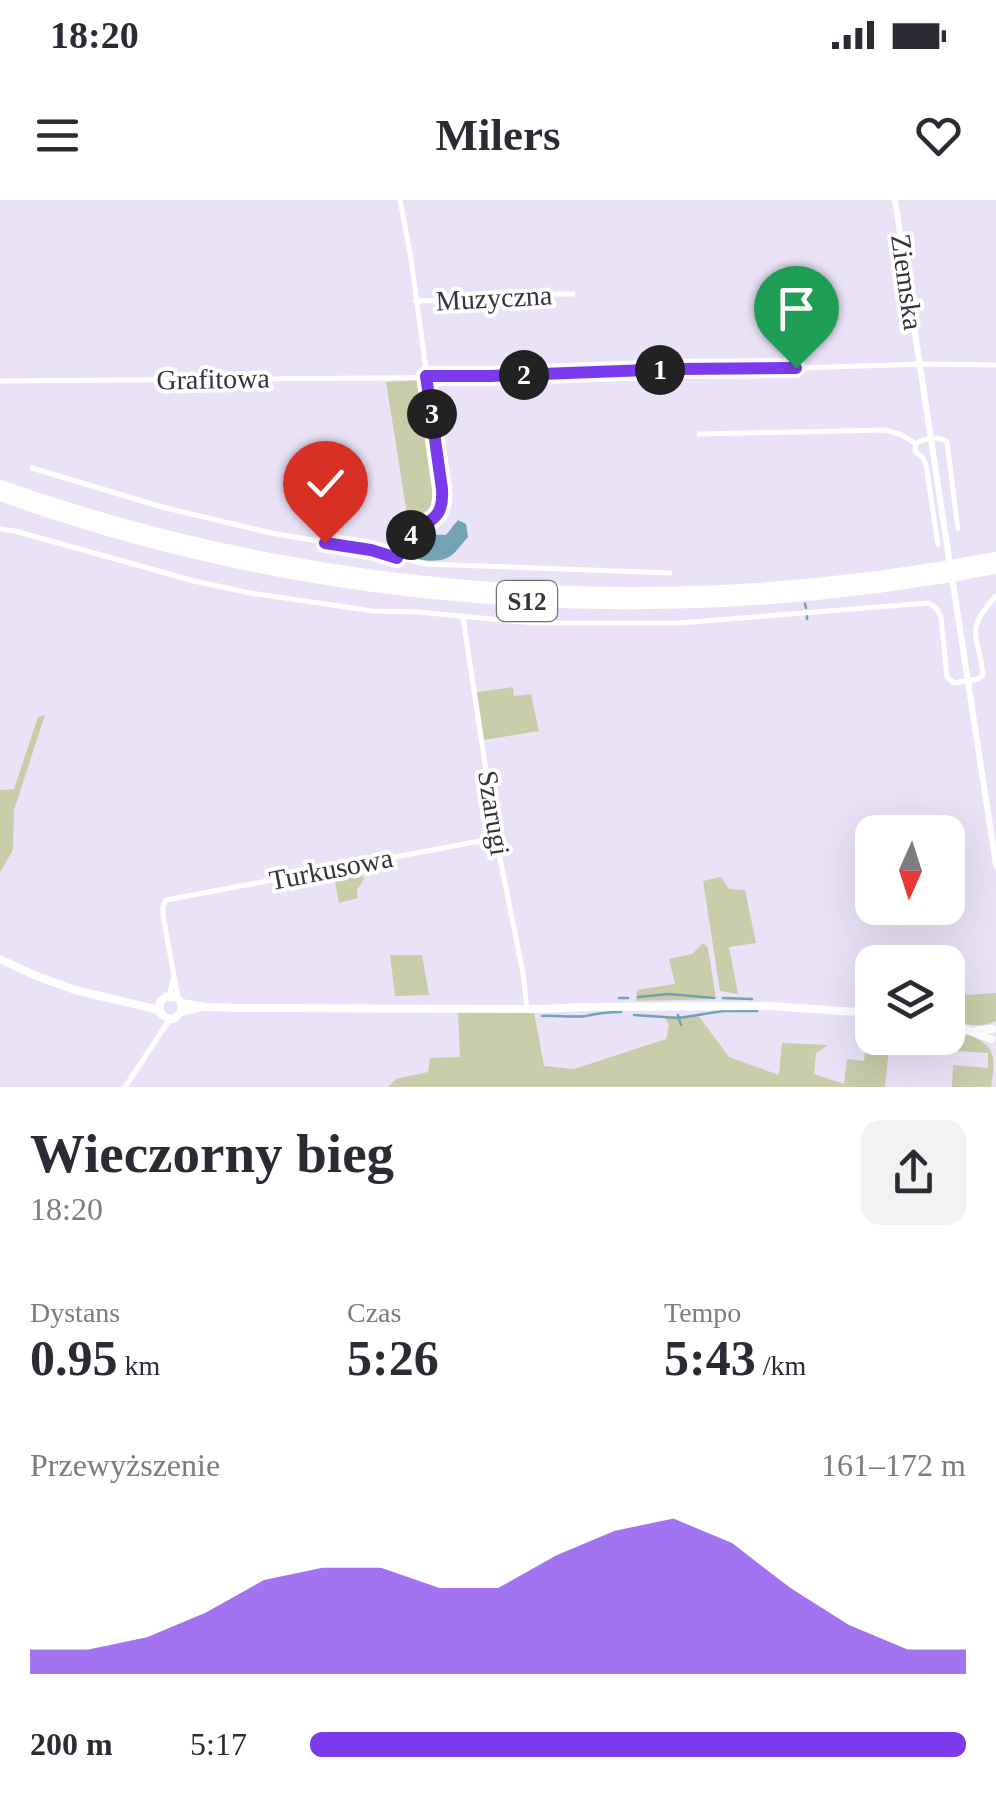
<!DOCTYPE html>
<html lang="pl">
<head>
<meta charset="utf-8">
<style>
  :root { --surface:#fff; --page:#f2f2f3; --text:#2b2b33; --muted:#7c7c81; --accent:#7c3aed }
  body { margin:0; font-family:"Times New Roman",serif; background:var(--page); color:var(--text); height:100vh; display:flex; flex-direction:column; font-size:38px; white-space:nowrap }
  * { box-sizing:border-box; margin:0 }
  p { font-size:32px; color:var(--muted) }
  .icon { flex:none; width:55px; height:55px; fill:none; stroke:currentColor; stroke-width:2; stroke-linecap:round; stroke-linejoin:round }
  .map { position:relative; height:887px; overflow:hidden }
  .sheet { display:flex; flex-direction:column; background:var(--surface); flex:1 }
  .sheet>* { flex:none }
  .needle { width:65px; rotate:183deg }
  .fabs { position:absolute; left:855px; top:615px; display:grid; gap:20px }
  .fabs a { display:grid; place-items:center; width:110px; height:110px; border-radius:20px; background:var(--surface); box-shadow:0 10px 40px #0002; font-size:50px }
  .pin { position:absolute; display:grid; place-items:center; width:85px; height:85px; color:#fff; margin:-102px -42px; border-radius:50% 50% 50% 0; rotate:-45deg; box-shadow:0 0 10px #0007 }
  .pin .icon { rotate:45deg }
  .km { position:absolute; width:50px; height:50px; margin:-25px; border-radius:50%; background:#222; color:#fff; font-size:28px; line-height:50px; text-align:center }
  .round { display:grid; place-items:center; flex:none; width:105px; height:105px; border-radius:20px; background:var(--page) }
  .summary { display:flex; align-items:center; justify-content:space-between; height:170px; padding:0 30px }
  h1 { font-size:55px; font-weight:700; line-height:75px }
  .figures { display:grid; grid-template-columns:repeat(3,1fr); gap:15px; height:170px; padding:10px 30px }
  .figures div { display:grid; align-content:center }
  .figures b { font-size:50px; font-weight:700 }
  .figures small { font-size:28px; font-weight:400 }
  .figures p { font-size:28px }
  .chart { height:280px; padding:20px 30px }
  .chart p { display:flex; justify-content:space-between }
  .chart svg { width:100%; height:180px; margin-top:10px; fill:var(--accent); opacity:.7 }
  ul { padding:0 30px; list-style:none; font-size:32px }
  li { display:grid; grid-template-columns:160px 120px 1fr; align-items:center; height:75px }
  li i { height:25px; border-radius:12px; background:var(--accent) }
  .status { display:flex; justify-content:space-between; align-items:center; height:70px; padding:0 50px; background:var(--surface); direction:ltr }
  .status svg { height:28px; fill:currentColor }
  header { display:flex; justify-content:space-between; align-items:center; height:130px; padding:0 30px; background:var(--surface); font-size:45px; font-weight:700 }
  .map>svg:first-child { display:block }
  .green { fill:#c9cca9 }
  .water { fill:#71a3b0 }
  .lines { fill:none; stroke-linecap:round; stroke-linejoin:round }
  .stream { stroke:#71a3b0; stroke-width:2.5 }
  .minor { stroke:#fff; stroke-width:5 }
  .tertiary { stroke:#fff; stroke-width:6 }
  .secondary { stroke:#fff; stroke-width:8 }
  .motorway { stroke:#fff; stroke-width:12 }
  .route-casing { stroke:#fff; stroke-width:20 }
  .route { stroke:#7c3aed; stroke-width:12 }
  .labels { text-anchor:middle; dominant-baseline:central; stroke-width:8; stroke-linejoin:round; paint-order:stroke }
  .shield { fill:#fff; stroke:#727076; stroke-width:2.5 }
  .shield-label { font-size:25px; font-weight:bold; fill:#36333b }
  .street-label { font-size:28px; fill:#36333b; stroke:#fff }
</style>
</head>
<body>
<div class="status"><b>18:20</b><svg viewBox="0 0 49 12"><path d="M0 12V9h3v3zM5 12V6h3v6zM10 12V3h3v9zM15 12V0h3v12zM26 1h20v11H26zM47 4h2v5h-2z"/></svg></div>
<header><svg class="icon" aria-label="menu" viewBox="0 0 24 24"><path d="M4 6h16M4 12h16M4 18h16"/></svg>Milers<svg class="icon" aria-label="heart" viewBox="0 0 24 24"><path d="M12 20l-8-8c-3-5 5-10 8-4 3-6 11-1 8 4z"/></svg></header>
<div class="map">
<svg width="996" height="887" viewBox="0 0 996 887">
  <rect width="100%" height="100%" fill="#eae3f8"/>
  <g class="green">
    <path d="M422,180L438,305L434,314L425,323L408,320L386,182Z"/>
    <path d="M513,487L514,496L531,494L539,531L484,540L477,492Z"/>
    <path d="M45,515L14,610L13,650L0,672V590L14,589L38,517Z"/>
    <path d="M357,667L364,679L357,690L358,698L339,703L333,671Z"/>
    <path d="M721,677L729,689L745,690L756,743L729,747L738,794L720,791L703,681Z"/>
    <path d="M703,743L708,748L716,799L636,801L637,790L675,784L669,759L692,754Z"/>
    <path d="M390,755H422L429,795L395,796Z"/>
    <path d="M957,791H965L966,795L996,793V821C980,829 964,824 948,819V812H952L957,805Z"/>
    <path d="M458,811L534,812L544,866L574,869L666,839L669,826L665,817L698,815L729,857L779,875L782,843L828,845L816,853L814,874L844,884L847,859L864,861L866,844L879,846L880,838H890L885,887H388L396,879L428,872L430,858L460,857Z"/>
    <path d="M967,834C996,846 996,856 991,887H952L953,865L988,868V853L957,851Z"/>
  </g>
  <path class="water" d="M458,320L466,324L468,337C463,342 456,353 449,357C437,364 416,360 405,355C415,337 425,334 446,335Z"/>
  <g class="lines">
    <g class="stream">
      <path d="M805,404L806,408"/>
      <path d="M807,416V419"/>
      <path d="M638,797L669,794L714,798"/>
      <path d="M619,798H628"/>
      <path d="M723,798L752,799"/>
      <path d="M634,815L679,818L723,811H757"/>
      <path d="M678,815L681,825"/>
      <path d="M542,816C557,815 572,818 586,816C599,813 608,812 621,812"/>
    </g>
    <g class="minor">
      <path d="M415,101L458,100L483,95L573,94"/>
      <path d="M0,181L489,177L675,169L797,168L925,164L996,165"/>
      <path d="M699,234L885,230L902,235L916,244"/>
      <path d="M32,268L162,307L271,333L371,350L425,364L670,373"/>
      <path d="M0,329L15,331L194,381L250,393L373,411L418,412L533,423H679L928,403L936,408L941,417L947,477L954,483L978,479L983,475C979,435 963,431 996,396"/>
      <path d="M938,345L926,265L923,258L915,251L916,244C923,238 939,236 947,242L958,329"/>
      <path d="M397,357L408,337L437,316L443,297L411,58L400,0"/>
      <path d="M463,417L496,638L523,773L527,809"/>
      <path d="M169,796L174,776"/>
      <path d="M178,798L163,715V707L166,700L496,638"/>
      <path d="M125,887L170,819"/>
    </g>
    <g class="tertiary">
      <path d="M895,0L950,365"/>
      <path d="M952,377L996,665"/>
    </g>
    <g class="secondary">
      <path d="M0,759L34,775L75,790L159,810"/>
      <path d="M182,803L205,807L242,808L541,809L582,807L769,806L872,813"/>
      <path d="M181,812L182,803L176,797H165L160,802V813L167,818L174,819L181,812L198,808"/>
      <path d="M948,826L967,830L991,839"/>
      <path d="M977,830L992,829"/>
    </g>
    <g class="motorway">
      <path d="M0,286C318,398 665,422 996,358"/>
      <path d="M0,295C317,409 666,432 996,368"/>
    </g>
  </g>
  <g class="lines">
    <g class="route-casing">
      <path id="route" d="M325,343L371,350L397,358C400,349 403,341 410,335C430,319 444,320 442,289L426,176H489L675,169L796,168"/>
    </g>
    <use href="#route" class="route"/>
  </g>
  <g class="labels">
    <rect class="shield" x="497" y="381" width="60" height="40" rx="8"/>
    <g class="shield-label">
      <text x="527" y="401">S12</text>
    </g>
    <g class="street-label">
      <text transform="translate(907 82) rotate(82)">Ziemska</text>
      <text transform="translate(494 98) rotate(-3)">Muzyczna</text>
      <text transform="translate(213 179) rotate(-1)">Grafitowa</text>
      <text transform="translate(494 613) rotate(81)">Szarugi</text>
      <text transform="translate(331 669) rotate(-11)">Turkusowa</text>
    </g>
  </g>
</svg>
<div class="fabs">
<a><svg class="needle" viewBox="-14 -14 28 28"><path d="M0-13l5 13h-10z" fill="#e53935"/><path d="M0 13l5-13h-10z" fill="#7c7c81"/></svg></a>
<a><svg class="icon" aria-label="layers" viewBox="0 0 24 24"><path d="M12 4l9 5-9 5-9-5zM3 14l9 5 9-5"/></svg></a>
</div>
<div class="pin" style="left:796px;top:168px;background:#1e9e55"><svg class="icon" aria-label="arrive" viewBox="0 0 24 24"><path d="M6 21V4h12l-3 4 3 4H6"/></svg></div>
<div class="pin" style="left:325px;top:343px;background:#d93025"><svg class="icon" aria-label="check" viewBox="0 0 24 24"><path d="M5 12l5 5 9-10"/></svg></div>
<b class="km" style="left:660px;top:170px">1</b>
<b class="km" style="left:524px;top:175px">2</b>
<b class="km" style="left:432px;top:214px">3</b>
<b class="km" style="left:411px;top:335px">4</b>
</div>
<section class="sheet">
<div class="summary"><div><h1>Wieczorny bieg</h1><p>18:20</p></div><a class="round"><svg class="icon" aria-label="share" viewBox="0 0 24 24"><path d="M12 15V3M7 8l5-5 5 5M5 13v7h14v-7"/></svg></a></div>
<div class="figures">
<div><p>Dystans</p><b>0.95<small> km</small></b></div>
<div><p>Czas</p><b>5:26</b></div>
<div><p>Tempo</p><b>5:43<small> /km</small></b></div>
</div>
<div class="chart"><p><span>Przewyższenie</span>161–172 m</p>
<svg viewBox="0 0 160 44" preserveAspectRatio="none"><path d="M0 44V38L10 38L20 35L30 29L40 21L50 18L60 18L70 23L80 23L90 15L100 9L110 6L120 12L130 23L140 32L150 38L160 38V44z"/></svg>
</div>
<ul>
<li><b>200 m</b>5:17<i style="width:100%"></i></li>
</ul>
</section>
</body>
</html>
